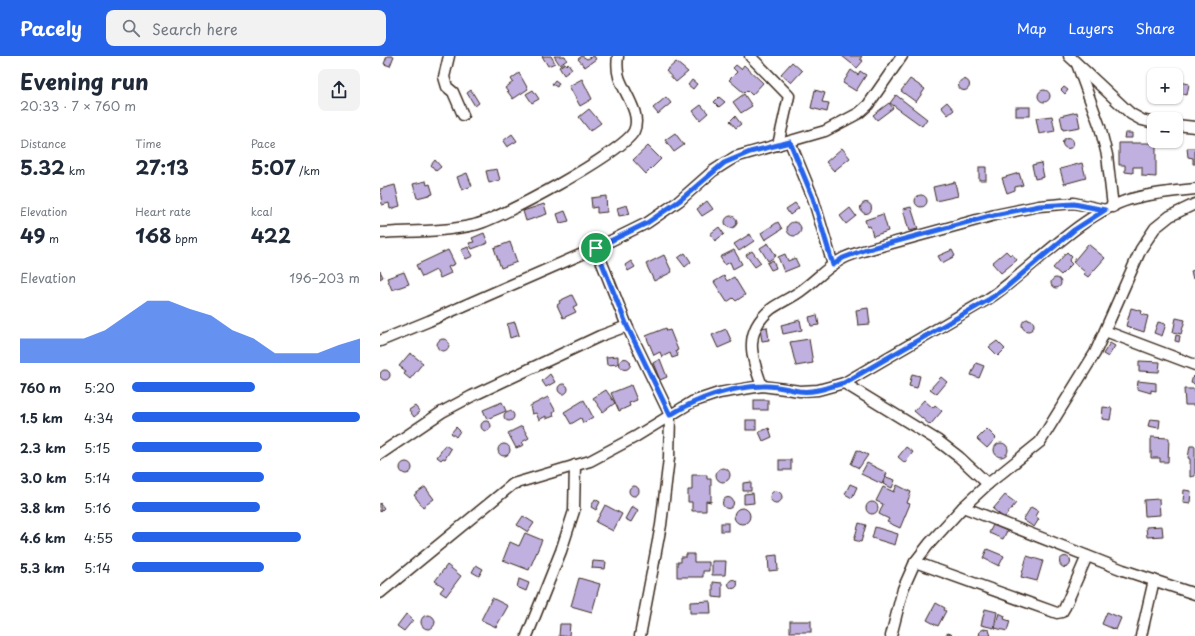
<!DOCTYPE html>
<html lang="en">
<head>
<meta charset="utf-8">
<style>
  :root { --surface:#fff; --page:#f2f2f3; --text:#1f2937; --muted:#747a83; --accent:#2563eb }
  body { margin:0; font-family:"Playpen Sans",sans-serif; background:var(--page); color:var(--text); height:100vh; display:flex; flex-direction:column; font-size:15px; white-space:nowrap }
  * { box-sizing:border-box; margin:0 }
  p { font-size:13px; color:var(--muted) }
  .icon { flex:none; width:22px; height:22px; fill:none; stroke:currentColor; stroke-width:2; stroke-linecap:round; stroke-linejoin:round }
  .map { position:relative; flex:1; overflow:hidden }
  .details { display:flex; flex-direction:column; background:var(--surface); width:380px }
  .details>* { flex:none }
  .tools { position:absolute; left:767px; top:12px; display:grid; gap:8px }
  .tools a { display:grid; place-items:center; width:36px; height:36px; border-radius:8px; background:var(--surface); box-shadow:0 1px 3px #0004; font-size:20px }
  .pin { position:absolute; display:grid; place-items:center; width:34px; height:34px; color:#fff; margin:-17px; border:2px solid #fff; border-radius:50%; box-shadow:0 1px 4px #0007 }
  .round { display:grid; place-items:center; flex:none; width:42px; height:42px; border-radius:8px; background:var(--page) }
  .overview { display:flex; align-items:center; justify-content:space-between; height:68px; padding:0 20px }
  h1 { font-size:22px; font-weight:700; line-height:30px }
  .metrics { display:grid; grid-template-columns:repeat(3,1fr); gap:6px; height:68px; padding:4px 20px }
  .metrics div { display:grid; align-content:center }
  .metrics b { font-size:20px; font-weight:700 }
  .metrics small { font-size:11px; font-weight:400 }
  .metrics p { font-size:11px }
  .chart { height:112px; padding:8px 20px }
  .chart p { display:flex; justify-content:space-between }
  .chart svg { width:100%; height:72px; margin-top:4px; fill:var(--accent); opacity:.7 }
  ul { padding:0 20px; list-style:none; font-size:13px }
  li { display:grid; grid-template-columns:64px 48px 1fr; align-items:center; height:30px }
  li i { height:10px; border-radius:5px; background:var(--accent) }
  header { display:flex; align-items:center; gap:24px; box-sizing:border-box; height:56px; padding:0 20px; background:var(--accent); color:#fff }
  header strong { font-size:19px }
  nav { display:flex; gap:22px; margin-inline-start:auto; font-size:14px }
  .search { width:280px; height:36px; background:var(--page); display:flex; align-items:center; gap:10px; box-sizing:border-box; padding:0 14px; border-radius:8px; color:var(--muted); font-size:15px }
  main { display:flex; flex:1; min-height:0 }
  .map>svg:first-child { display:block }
  .building { fill:#c0b0e0; stroke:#3b2a1e }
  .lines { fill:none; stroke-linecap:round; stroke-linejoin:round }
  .minor-casing { stroke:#3b2a1e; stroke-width:13 }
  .minor { stroke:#fff; stroke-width:10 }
  .route-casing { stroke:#fff; stroke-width:8 }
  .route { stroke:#2563eb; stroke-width:5 }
</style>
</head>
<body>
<header>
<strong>Pacely</strong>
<div class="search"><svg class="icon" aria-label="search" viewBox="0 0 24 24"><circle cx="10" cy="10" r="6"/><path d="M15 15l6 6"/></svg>Search here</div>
<nav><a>Map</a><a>Layers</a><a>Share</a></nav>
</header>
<main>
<section class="details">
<div class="overview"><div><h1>Evening run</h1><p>20:33 · 7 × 760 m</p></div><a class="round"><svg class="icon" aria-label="share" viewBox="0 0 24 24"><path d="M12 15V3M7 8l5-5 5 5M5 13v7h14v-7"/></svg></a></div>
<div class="metrics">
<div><p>Distance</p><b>5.32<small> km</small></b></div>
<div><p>Time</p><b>27:13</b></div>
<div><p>Pace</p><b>5:07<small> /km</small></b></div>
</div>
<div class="metrics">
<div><p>Elevation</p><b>49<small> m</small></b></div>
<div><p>Heart rate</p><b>168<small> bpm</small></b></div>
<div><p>kcal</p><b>422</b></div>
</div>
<div class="chart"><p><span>Elevation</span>196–203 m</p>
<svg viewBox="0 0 160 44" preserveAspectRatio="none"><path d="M0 44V29L10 29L20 29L30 29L40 24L50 15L60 6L70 6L80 11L90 15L100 24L110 29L120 38L130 38L140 38L150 33L160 29V44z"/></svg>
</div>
<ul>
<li><b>760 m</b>5:20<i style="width:54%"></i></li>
<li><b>1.5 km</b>4:34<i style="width:100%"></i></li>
<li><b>2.3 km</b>5:15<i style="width:57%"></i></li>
<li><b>3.0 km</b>5:14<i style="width:58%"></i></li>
<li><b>3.8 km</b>5:16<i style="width:56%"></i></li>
<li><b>4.6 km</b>4:55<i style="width:74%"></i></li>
<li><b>5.3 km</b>5:14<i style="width:58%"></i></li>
</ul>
</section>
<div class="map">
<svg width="815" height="580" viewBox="0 0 815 580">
  <rect width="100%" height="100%" fill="#fff"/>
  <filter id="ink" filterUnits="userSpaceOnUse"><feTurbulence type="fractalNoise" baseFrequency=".025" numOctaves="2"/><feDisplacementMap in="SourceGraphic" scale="8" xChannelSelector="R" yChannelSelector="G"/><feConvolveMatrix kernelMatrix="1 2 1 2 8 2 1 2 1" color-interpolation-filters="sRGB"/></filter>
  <g filter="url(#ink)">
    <g class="building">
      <path d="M7,0H14L10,10L4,8Z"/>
      <path d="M162,0H171L175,7L168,10Z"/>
      <path d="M174,0H185L187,4L180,9Z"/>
      <path d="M202,0L207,3L214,0L216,3L205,11L198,3Z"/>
      <path d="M462,0H482L480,3L483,5L477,12Z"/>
      <path d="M296,6L308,16L296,26L286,15Z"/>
      <path d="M412,6L422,15L411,27L401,18Z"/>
      <path d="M185,7L186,9L188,7L192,13L184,19L179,11Z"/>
      <path d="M356,9L361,13L364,9L383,27L372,39L367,34L364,37L349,24L357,16L353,12Z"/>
      <path d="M471,14L478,19L480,15L486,19L476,35L463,27Z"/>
      <path d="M139,17L148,33L133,43L125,32L133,26L131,23Z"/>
      <path d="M202,23L212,43L200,50L189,30Z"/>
      <path d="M530,23L545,33L536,46L521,35Z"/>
      <circle cx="584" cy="29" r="5.5"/>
      <path d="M175,24L179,27L177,31L172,28Z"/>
      <path d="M312,24L317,28L313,33L308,29Z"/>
      <path d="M796,25L809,28L807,39L796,36Z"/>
      <path d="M684,31L688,34L685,38L681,34Z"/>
      <path d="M91,34L99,47L95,50L87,37Z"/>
      <path d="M153,34L159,43L152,47L146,38Z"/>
      <path d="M435,34L445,37L442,46L449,47L447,56L431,52Z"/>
      <circle cx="664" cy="40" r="6"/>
      <path d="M364,38L372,50L361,57L353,46Z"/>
      <path d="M516,39L547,63L542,70L510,47Z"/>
      <path d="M286,41L291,47L278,58L273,52Z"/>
      <path d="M339,41L345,46L339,51L334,46Z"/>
      <path d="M567,46L574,54L568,59L561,51Z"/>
      <path d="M509,47L513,52L497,64L493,59Z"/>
      <path d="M321,49L328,57L320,64L313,55Z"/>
      <rect x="636" y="51" width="14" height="9"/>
      <path d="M209,53L221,67L210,75L199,61Z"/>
      <path d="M697,56L700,71L683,74L680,60Z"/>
      <path d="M355,60L361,68L356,72L350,65Z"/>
      <path d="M672,60L675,75L659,78L656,62Z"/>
      <path d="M295,77L304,89L294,96L285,84Z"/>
      <path d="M745,77H752V82H744Z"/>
      <path d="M132,78L137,85L127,91L123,85Z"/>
      <circle cx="688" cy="87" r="5.5"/>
      <path d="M739,87H776V121L762,120V111H753V117L745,116V109H739Z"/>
      <path d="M268,90L281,103L266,118L253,104Z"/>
      <path d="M462,92L470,102L454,115L446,106Z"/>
      <path d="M807,92H815V108H813V102L808,101Z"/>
      <path d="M55,104L61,111L56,115L51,109Z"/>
      <path d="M661,107L664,121L655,123L652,109Z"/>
      <path d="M702,107L706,122L684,128L680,113Z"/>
      <rect x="599" y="111" width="7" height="13"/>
      <path d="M117,113L120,124L109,127L106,115Z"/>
      <path d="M87,117L92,130L82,134L77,121Z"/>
      <path d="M639,117L643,129L635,131V134L627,137L622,122Z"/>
      <path d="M46,125L47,129L50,128L53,138L37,142L33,128Z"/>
      <path d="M575,126L578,140L556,145L553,131Z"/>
      <path d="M15,129L20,150L10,153L9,147L2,149L0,133Z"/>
      <circle cx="541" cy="145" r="6"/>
      <path d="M226,140L227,156L217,157V151L212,152L211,142Z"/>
      <path d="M327,145L333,153L322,160L317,153Z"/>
      <circle cx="486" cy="152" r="5.5"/>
      <path d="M415,147L419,152L410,159L406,153Z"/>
      <path d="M164,148L167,158L146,165L143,155Z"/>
      <path d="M247,149L250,158L239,160L237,152Z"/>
      <path d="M531,151L538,173L529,175L523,153Z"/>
      <path d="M470,152L476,160L466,168L460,160Z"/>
      <path d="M185,155L189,165L180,167L177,158Z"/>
      <path d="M503,158L508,175L493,180L490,170L487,171L485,164Z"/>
      <circle cx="351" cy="166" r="6"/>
      <path d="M398,166L402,173L385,184L381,177Z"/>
      <circle cx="414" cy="173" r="7"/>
      <path d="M339,171L344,178L335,185L330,178Z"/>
      <path d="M104,177L108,187L92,193L89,187L94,186L92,182Z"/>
      <path d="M370,178L374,185L359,195L354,188Z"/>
      <path d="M130,186L137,206L121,212L114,192Z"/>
      <path d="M388,187L396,200L388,205L380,192Z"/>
      <path d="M708,188L725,202L708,221L704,218L705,216L693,206Z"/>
      <path d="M88,191L93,200L86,203L81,194Z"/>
      <path d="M68,194L75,208L68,211L71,217L60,222L56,214L42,221L36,209Z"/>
      <path d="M354,194L362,208L353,213L350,206L345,209L340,201Z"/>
      <path d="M572,194L575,200L562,207L558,200Z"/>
      <path d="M372,195L381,207L375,211L366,199Z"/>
      <path d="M626,195L630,199L632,198L637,204L621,217L612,207Z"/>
      <path d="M687,196L692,201L689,205L692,208L681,219L673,212Z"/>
      <path d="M305,197L311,206L305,211L298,202Z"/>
      <path d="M405,198L408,205L415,202L419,210L404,216L398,201Z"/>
      <path d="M284,199L292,216L274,225L266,208Z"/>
      <path d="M393,204L396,212L391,214L387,207Z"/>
      <path d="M251,205L255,211L248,215L245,209Z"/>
      <path d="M815,214V222L813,223L811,215Z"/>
      <path d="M0,215L3,221L0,223Z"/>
      <path d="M24,216L29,228L12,234L7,222Z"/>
      <path d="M344,220L347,225L354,221L365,239L356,245L353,242L347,246L334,226Z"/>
      <circle cx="676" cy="227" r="5"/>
      <path d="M192,239L197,249L193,251L196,256L183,262L177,249L180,247L179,245Z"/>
      <path d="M488,252L490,268L478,269L476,254Z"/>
      <path d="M751,252L762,255L761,258L768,260L764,276L746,270Z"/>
      <path d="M437,259L439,269L431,270L429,261Z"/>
      <path d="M796,262L805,264L801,278L793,276Z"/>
      <circle cx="648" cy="269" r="6"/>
      <path d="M420,264L422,274L403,278L401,269Z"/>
      <path d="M135,266L139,279L130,282L127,268Z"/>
      <path d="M778,266L786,268L782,280L774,277Z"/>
      <path d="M387,271L389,284L382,285L380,272Z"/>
      <path d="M286,272L287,275L290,274L298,294L296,295L298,300L292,302L290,297L282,301L280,296L274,299L266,280Z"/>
      <path d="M346,273L352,286L338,292L332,279Z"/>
      <path d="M796,279L800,280L799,286L795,285Z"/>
      <circle cx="63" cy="289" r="6"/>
      <path d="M429,283L433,307L416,310L410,286Z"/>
      <path d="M617,285L625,293L618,300L609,291Z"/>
      <path d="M730,287L735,290L728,301L723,298Z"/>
      <path d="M30,297L43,307L30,323L24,318L26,315L19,310Z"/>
      <path d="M238,300V308L227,309L226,301Z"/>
      <circle cx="245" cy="308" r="5.5"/>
      <path d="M280,303L287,321L280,324L273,307Z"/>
      <path d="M759,305L780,306L779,316L759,315Z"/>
      <path d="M596,307L604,310L599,322L591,319Z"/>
      <circle cx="5" cy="319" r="5"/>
      <path d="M170,318L175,326L166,331L162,325Z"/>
      <path d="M532,318L540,320L537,332L529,330Z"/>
      <path d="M813,320L815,321V328L811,327Z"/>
      <path d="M561,321L567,326L557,338L550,333Z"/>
      <path d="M758,325L776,327V335L771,334V337L757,333Z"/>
      <circle cx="183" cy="333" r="5"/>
      <path d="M251,329L257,344L249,347L250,350L239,355L231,337Z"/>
      <path d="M804,333H815V349H805Z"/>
      <path d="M226,334L235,347L223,356L213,342Z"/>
      <path d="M168,341L175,354L173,357L174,360L166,363V360L159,364L156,357L152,358L150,350Z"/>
      <path d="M204,344L213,361L203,367L201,362L191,368L184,356Z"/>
      <rect x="374" y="344" width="14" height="10"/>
      <path d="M544,344L553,352L555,349L562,355L550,369L534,355Z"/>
      <path d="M122,346L126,355L107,363L103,354Z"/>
      <path d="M35,350L40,356L34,361L29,354Z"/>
      <path d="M723,351L732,352L730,364L722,363Z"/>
      <circle cx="129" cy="360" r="5"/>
      <path d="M770,363L780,364L779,372L768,370Z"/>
      <rect x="366" y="364" width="10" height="10"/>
      <circle cx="106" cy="370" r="5"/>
      <path d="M142,370L149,382L142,386L144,389L136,392L128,377Z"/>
      <path d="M76,371L80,375L76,381L71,377Z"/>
      <path d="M389,372L392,381L383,385L379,376Z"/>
      <path d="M607,373L616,382L607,392L597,383Z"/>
      <path d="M771,381L789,382L788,406H780V402H771Z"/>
      <circle cx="621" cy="394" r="7"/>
      <circle cx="124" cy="394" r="6"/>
      <path d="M65,389L71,393L65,403L63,402L61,404L57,401Z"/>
      <path d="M810,390H815V420L810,421V403L808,402Z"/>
      <path d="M526,391L533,396L525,407L518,401Z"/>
      <path d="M477,394L488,399L479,412L471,408Z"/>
      <rect x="399" y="404" width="12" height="10"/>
      <circle cx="26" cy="412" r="6"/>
      <path d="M487,407L507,417L502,428L481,418Z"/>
      <circle cx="343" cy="419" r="7"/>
      <path d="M312,419H327V423H331V446L326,445V455H312V446H308V434H312Z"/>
      <path d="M506,421L515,424L512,432L503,428Z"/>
      <path d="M371,426V435H363V427Z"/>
      <path d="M470,428L477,431L472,442L465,438Z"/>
      <path d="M517,429L531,436L527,447L530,448L520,472L507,466L509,463L499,458L503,448L496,445L503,431L514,436Z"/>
      <circle cx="254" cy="435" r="5"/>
      <path d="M45,431L54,443L43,451L34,439Z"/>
      <path d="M804,434L811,435L810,447L803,446Z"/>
      <circle cx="396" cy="441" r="6"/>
      <path d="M373,437L374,447L364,448V438Z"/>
      <path d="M625,439L636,447L624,462L613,453Z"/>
      <circle cx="348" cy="447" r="5.5"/>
      <path d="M215,443L220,446L216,454L211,451Z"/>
      <path d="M779,443L780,459L765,460L764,444Z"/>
      <circle cx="492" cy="452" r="6"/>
      <path d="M0,447L4,452L0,456Z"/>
      <path d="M225,449L242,458L233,475L216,466Z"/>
      <path d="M252,450L258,454L251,466L245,463Z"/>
      <path d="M651,451L658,455L655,460L659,463L654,471L643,464Z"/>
      <circle cx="362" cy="460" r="8"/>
      <path d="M143,460L154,467L148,476L137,469Z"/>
      <rect x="341" y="467" width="7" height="8"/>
      <path d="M479,467L486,469L481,486L474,484Z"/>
      <path d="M613,469L627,475L623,483L609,477Z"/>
      <path d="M782,470L783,480L767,481L766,471Z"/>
      <path d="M495,471L518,478L515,489L492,482Z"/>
      <path d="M145,477L162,484L149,514L123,504L130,486L139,490Z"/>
      <path d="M607,493L624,500L619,510L603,502Z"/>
      <path d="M306,498H314V506H329V515H323V521H297V506H301V501H306Z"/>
      <path d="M397,499L398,514L389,515L388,500Z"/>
      <path d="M647,500L663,505L657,525L641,521Z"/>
      <circle cx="685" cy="506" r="5.5"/>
      <path d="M213,505L226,506L225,513L212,512Z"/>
      <path d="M332,505H346L345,519H332Z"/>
      <path d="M67,509L81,520L66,540L60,536L64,531L55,525Z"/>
      <path d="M96,509L103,513L99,520L92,516Z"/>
      <path d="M199,522L220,528L212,556L191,550Z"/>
      <path d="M139,523L149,527L146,535L137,531Z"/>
      <circle cx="353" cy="528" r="4.5"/>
      <path d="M333,526L342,527V542L333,541Z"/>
      <path d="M112,542L128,550L116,571L101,564Z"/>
      <path d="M330,545L331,557H310V546Z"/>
      <path d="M556,547L565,552L564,554L566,555L558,570L547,564Z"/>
      <path d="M605,553L617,556L614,572L601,569Z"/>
      <path d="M727,556L741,562L736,574L722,568Z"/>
      <path d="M619,557L625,560L624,563L630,565L627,575L615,572Z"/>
      <path d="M26,558L33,564L24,575L17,570Z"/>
      <circle cx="48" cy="566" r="7"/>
      <rect x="410" y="565" width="21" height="11"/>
      <path d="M180,568H190L189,580H179Z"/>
      <path d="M604,573L609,574L611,580H599L600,575Z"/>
      <path d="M568,577L571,578L573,580H564Z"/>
    </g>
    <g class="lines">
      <g class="minor-casing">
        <g id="minor">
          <path d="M69,0L64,21L67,31L73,36L83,59"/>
          <path d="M370,0L409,40L398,89"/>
          <path d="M689,0L751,58L762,64L774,67"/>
          <path d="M697,8L720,71L727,99L733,151"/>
          <path d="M796,69L815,71"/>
          <path d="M410,86L433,142L453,209"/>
          <path d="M0,177C31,175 64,176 94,169C118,164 244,96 254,75C262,58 244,37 239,21C237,14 237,7 238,0"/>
          <path d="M216,192L247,270L290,359L289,402L281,469L260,580"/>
          <path d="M725,275L815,309"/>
          <path d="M0,285L49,265L216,192L267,167L299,145L333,115L355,101L445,75L479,57L488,49L522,0"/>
          <path d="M464,327L557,384L579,401L608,428"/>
          <path d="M382,330C371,300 363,276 391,253C401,246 413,241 422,234C436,224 448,210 464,202C470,199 477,197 483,195L615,159L659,150L694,147L725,154"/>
          <path d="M0,398L62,356L92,340L220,280L247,270"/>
          <path d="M583,451L743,514L815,538"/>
          <path d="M535,506L677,557L682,556L685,551L707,500"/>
          <path d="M0,537L133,428L210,405L255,381L312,346L339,337L382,330L420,335L438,334L464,327L608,243C652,214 703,154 755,142C774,137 795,135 815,133"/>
          <path d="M147,580L181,495L194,455L195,409"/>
          <path d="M511,580L523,533L535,506L549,488L583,451L608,428L660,386L715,297L761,193L775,172L790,160L815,148"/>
          <path d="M761,580L774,524"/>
        </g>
      </g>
      <use href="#minor" class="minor"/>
    </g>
  </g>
  <g class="lines" filter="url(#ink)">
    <g class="route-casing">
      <path id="route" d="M410,86L433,142L453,209L463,202L484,194L614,159L659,150L694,148L725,154L694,174L623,234L608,244L464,327C449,331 435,337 419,335C407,333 395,329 383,330C350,331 318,342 290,359L247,270L216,192L267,167L299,145L344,107L370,96Z"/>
    </g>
    <use href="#route" class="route"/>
  </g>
</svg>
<div class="tools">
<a>+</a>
<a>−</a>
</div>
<div class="pin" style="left:216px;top:192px;background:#1e9e55"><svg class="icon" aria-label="arrive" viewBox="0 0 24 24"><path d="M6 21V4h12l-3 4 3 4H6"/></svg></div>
</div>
</main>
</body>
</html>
